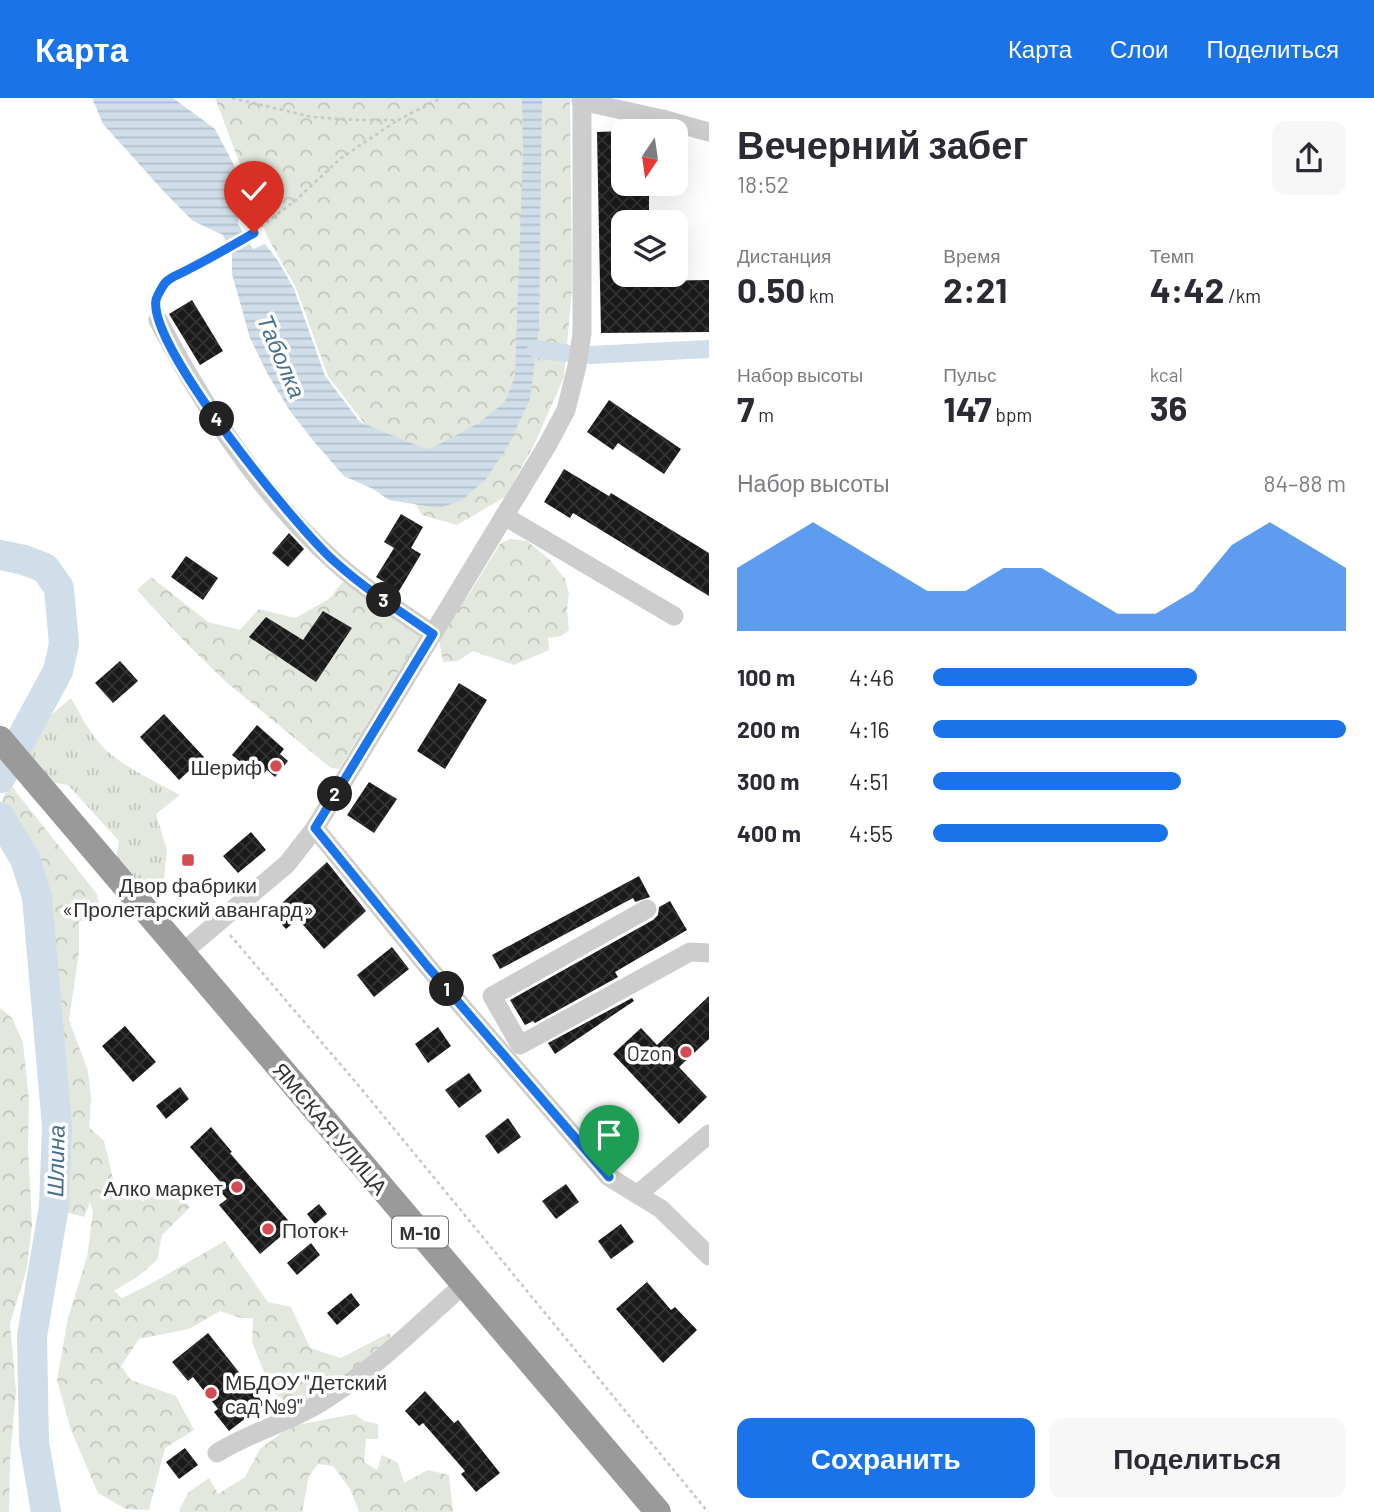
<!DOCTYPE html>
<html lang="ru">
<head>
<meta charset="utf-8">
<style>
  :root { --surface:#fff; --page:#f7f7f7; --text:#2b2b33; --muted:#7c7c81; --accent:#1a73e8 }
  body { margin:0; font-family:Barlow,sans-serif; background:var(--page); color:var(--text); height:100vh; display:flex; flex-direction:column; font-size:26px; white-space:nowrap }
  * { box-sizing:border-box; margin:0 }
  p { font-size:23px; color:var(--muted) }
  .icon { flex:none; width:38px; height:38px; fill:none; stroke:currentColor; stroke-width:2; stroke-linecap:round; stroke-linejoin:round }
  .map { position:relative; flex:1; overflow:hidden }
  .panel { display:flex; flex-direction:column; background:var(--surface); width:665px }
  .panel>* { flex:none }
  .needle { width:46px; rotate:193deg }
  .fabs { position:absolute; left:611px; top:21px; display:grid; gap:14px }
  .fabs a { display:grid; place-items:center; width:77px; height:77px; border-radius:14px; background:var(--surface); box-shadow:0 7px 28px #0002; font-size:35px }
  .pin { position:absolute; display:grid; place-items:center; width:60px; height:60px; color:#fff; margin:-72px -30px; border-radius:50% 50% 50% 0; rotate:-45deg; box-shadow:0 0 7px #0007 }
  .pin .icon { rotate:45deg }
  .km { position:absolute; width:35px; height:35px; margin:-18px; border-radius:50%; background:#222; color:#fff; font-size:19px; line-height:35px; text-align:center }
  .round { display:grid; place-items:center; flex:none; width:74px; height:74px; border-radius:14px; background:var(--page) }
  .summary { display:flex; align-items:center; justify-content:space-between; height:119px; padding:0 28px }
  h1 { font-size:38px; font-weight:700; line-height:52px }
  .metrics { display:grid; grid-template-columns:repeat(3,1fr); gap:10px; height:119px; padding:7px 28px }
  .metrics div { display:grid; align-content:center }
  .metrics b { font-size:35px; font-weight:700 }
  .metrics small { font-size:19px; font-weight:400 }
  .metrics p { font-size:19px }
  .chart { height:196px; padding:14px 28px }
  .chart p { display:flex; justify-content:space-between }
  .chart svg { width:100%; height:126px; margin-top:7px; fill:var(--accent); opacity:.7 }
  .primary-button { display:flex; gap:14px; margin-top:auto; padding:14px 28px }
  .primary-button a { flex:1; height:80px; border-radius:14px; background:var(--accent); color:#fff; font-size:28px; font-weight:700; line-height:80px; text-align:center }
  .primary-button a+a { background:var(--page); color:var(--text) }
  ul { padding:0 28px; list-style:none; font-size:23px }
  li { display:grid; grid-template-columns:112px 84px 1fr; align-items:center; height:52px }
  li i { height:18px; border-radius:9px; background:var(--accent) }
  header { display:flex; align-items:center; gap:42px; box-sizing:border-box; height:98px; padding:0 35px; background:var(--accent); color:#fff }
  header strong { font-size:33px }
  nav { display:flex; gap:38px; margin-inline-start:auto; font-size:24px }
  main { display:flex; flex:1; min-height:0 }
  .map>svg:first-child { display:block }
  .grass { fill:url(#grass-tufts) }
  .forest { fill:url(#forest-crowns) }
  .water { fill:url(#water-rules) }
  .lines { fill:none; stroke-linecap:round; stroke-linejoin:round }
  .canal { stroke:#cfdee9; stroke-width:18 }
  .river { stroke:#cfdee9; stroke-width:30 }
  .building { fill:url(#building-cross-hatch) }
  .path { stroke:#c7c7c7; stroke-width:2.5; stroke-dasharray:3.5 3.5; stroke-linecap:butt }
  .minor { stroke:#cdcdcd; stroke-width:19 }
  .highway { stroke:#9a9a9a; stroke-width:26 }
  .route-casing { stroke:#fff; stroke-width:14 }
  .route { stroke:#1a73e8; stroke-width:9 }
  .poi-dot { fill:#d44b51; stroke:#fff; stroke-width:2.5 }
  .labels { text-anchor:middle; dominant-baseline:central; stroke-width:7; stroke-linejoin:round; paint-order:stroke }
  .shield { fill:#fff; stroke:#707070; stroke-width:2 }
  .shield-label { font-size:19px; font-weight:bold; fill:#333 }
  .poi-label { font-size:21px; fill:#333; stroke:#fff; text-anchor:end }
  .street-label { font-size:21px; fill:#333; stroke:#fff }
  .water-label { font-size:23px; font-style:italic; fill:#48708d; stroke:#fff }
</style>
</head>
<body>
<header>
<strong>Карта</strong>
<nav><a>Карта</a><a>Слои</a><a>Поделиться</a></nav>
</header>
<main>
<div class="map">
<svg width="709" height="1414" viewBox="0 0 709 1414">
  <defs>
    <pattern id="grass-tufts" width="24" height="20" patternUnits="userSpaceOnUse" patternTransform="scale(1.75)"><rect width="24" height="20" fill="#e2e8dd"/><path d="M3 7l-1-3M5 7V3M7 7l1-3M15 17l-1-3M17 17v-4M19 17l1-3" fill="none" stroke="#c2c7be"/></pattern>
    <pattern id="forest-crowns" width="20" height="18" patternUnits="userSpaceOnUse" patternTransform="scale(1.75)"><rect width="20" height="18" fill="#e2e8dd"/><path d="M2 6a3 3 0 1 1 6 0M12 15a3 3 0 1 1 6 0" fill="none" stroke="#c2c7be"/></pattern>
    <pattern id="water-rules" width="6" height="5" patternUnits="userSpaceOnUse" patternTransform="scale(1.75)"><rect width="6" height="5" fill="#cfdee9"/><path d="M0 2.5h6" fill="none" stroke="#b2bfc8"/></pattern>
    <pattern id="building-cross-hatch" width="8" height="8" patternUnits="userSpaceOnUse" patternTransform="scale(1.75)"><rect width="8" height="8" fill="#1a1a1a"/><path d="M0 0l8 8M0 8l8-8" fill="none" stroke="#333"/></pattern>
  </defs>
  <rect width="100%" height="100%" fill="#fff"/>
  <path class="grass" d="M71,600C81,617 90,637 105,651C122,668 158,685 180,697L156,716L167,752L164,780L149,794L116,760L119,743L68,687L49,684L26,654L36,630Z"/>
  <g class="forest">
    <path d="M215,0H570L572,191L564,279L534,347L505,399L457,427L422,417L378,343L328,278L296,190L267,138Z"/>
    <path d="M510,441L527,443L549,461L565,481L569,495L567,512L569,532L561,538L548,540L549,552L514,567L473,553L458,563L443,564L439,541L450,520L469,496L500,446Z"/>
    <path d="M151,479L208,524L240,532L259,511L295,520L329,501L346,480L422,535L339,671L331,670L226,584L184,543L137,492Z"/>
    <path d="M9,685L97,796L101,820L79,823V853L69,922L88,973L91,999L89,1029L104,1043L116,1093L143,1103L172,1087L190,1109L162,1137L157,1162L137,1179L114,1193L122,1200L154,1184L225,1143L268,1204L291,1209L310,1250L341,1260L389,1235L392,1242L323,1296L291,1307L272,1294L252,1244L253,1220H241L220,1213L189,1231L139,1241L121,1268L131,1282L176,1298L194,1332L165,1350L149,1412L126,1411L98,1395L71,1332L57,1282L68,1220L87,1159L93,1114L90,1104L84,1119L65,1114L62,984L42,774L0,709Z"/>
    <path d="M0,910L12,920L23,945L29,1002L28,1049L32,1126L27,1170L10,1226L16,1293L10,1361L9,1414H0Z"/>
    <path d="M355,1316L364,1323L378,1326V1341H366L364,1364L377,1372L382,1357L398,1365L404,1385L428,1372L449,1377L453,1414H359L350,1391L333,1368L318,1366L309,1378L302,1414H180L179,1412L189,1394L209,1380L218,1396L245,1379L260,1351L291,1328Z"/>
  </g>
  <path class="water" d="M92,0H173L215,31L236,71L240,108L238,126L253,151L265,146L278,163L294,191L325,278L360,324L428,352L479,325L505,304L515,278L523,53L522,0H542L539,231L530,301L508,348L485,382L461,403L438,410L389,402L373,391L344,378L316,346L290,313L267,275L250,240L232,176V157L223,137L193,123L167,97L103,26Z"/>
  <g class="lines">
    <g class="canal">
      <path d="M536,251L565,255"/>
      <path d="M591,257L709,251"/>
    </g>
    <g class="river">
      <path d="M0,457L24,462L45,470L59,490L64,546L58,573L0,680"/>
      <path d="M0,719L25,761L37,799L57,1028L54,1108L32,1238L34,1344L46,1414"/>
    </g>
  </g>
  <g class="building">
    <path d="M623,33V86H649V124H623V177H650V183L709,182V234L601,235L597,34Z"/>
    <path d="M192,202L223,253L200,267L169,216Z"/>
    <path d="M609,302L681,351L664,376L618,345L613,352L587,334Z"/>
    <path d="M564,371L609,398L611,395L709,455V498L573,415L570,420L544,404Z"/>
    <path d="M401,416L423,429L411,450L421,456L399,493L376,479L394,450L384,444Z"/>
    <path d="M289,435L304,451L288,469L272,455Z"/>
    <path d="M186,458L218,480L203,502L171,479Z"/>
    <path d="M323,513L352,530L316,584L249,539L266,519L303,542Z"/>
    <path d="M120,563L138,583L113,605L95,585Z"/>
    <path d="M459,585L487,602L445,671L417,653Z"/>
    <path d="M164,616L204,659L179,682L140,639Z"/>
    <path d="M257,627L284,651L280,656L288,663L275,679L267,672L260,680L232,657Z"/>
    <path d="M369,684L397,701L374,735L347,717Z"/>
    <path d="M251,734L266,752L238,775L223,758Z"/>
    <path d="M327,764L366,813L324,851L298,821L286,831L271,815Z"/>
    <path d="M639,778L650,799L635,804L633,800L500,871L492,857Z"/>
    <path d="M670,803L687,832L615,874L618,879L535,925L533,923L525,927L510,902L653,822L658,817L659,809Z"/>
    <path d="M392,849L409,871L374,899L357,877Z"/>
    <path d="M709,898V941L679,969L707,999L679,1026L613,956L641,930L657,947Z"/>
    <path d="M632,900L634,903L555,956L548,945Z"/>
    <path d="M125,928L156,964L133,984L102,948Z"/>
    <path d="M438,929L451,948L428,965L415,946Z"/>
    <path d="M469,975L482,993L459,1010L445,992Z"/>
    <path d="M180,989L189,1001L166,1021L156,1008Z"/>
    <path d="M508,1020L521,1039L498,1056L485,1038Z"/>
    <path d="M211,1029L232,1054L230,1055L293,1128L260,1156L219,1107L227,1101L219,1092L224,1088L190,1049Z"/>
    <path d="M566,1086L579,1104L556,1121L542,1103Z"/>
    <path d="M319,1106L327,1116L315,1126L307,1116Z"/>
    <path d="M621,1126L634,1144L611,1161L598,1143Z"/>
    <path d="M311,1145L320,1157L297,1177L287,1165Z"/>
    <path d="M647,1184L671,1212L675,1209L697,1232L663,1265L616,1211Z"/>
    <path d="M351,1195L360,1207L337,1227L327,1215Z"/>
    <path d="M208,1235L264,1306L229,1333L214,1314L218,1311L193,1279L188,1283L172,1264Z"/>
    <path d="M425,1293L454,1325L458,1322L500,1375L476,1394L461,1376L465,1373L423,1325L419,1328L405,1313Z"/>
    <path d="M185,1350L198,1367L179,1381L166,1364Z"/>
  </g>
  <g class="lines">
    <g class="path">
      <path d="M232,0L312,19L355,22H398L441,0"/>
      <path d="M157,205L167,182L254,134L296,102L341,60L398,22"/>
      <path d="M230,837L359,988L708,1414"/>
    </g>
    <g class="minor">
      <path d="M581,3L662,21L709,34"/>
      <path d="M158,222C203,308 261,397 334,463C364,490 399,513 433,536"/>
      <path d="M504,418L674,518"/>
      <path d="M315,730L428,869L609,1079L661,1111L709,1158"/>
      <path d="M647,811L492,898L520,947L690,854L709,855"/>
      <path d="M183,854L287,766L315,730L548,346L566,312L577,268L582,235V0"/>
      <path d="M638,1096L709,1036"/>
      <path d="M217,1355C252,1333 294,1323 328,1300C377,1268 420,1226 464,1186"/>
    </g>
    <path class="highway" d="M0,641L658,1414"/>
  </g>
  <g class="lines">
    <g class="route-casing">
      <path id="route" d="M254,135C233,147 211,160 189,171C183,175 171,178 166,184C163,187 157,198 156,202C148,248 296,429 334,463C364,490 399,513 433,536L315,730L428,869L609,1079"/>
    </g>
    <use href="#route" class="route"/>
  </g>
  <g class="poi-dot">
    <circle cx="276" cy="668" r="7"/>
    <rect x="181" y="755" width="14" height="14" rx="3.5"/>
    <circle cx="686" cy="954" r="7"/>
    <circle cx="237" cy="1089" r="7"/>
    <circle cx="268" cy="1131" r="7"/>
    <circle cx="211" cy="1295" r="7"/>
  </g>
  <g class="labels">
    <rect class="shield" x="392" y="1118.5" width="56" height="31" rx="5"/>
    <g class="shield-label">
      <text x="420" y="1134">М-10</text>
    </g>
    <g class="poi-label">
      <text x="262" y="668">Шериф</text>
      <text x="188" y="786" text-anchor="middle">Двор фабрики<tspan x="188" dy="24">«Пролетарский авангард»</tspan></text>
      <text x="672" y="954">Ozon</text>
      <text x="223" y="1089">Алко маркет</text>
      <text x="282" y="1131" text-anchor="start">Поток+</text>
      <text x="225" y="1283" text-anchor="start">МБДОУ "Детский<tspan x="225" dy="24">сад №9"</tspan></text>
    </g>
    <g class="street-label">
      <text transform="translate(331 1030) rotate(50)">ЯМСКАЯ УЛИЦА</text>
    </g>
    <g class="water-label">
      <text transform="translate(282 258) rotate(67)">Таболка</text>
      <text transform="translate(55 1063) rotate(-89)">Шлина</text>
    </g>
  </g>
</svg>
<div class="fabs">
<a><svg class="needle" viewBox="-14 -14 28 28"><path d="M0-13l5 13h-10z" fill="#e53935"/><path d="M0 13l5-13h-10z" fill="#7c7c81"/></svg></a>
<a><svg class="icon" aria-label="layers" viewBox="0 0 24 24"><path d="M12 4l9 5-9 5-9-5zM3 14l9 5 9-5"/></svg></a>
</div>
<div class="pin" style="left:609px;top:1079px;background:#1e9e55"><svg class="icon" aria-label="arrive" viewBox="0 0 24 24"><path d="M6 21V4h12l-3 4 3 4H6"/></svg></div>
<div class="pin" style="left:254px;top:135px;background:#d93025"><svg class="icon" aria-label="check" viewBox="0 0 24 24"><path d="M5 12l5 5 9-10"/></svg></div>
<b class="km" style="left:447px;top:891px">1</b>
<b class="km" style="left:335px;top:696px">2</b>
<b class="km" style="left:384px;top:502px">3</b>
<b class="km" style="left:217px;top:321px">4</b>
</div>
<section class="panel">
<div class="summary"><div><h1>Вечерний забег</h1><p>18:52</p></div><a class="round"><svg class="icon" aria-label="share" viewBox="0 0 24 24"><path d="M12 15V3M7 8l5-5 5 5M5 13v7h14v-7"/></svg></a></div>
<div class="metrics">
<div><p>Дистанция</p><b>0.50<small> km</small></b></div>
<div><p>Время</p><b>2:21</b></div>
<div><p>Темп</p><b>4:42<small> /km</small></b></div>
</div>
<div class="metrics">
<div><p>Набор высоты</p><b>7<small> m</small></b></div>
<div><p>Пульс</p><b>147<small> bpm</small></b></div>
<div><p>kcal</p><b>36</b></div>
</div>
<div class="chart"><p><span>Набор высоты</span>84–88 m</p>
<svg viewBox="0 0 160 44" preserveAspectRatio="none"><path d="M0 44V22L10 14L20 6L30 14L40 22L50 30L60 30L70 22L80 22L90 30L100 38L110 38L120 30L130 14L140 6L150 14L160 22V44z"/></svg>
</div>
<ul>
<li><b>100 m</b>4:46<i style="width:64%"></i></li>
<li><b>200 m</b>4:16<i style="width:100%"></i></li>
<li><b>300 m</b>4:51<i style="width:60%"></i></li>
<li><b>400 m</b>4:55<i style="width:57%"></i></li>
</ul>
<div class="primary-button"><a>Сохранить</a><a>Поделиться</a></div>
</section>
</main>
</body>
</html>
